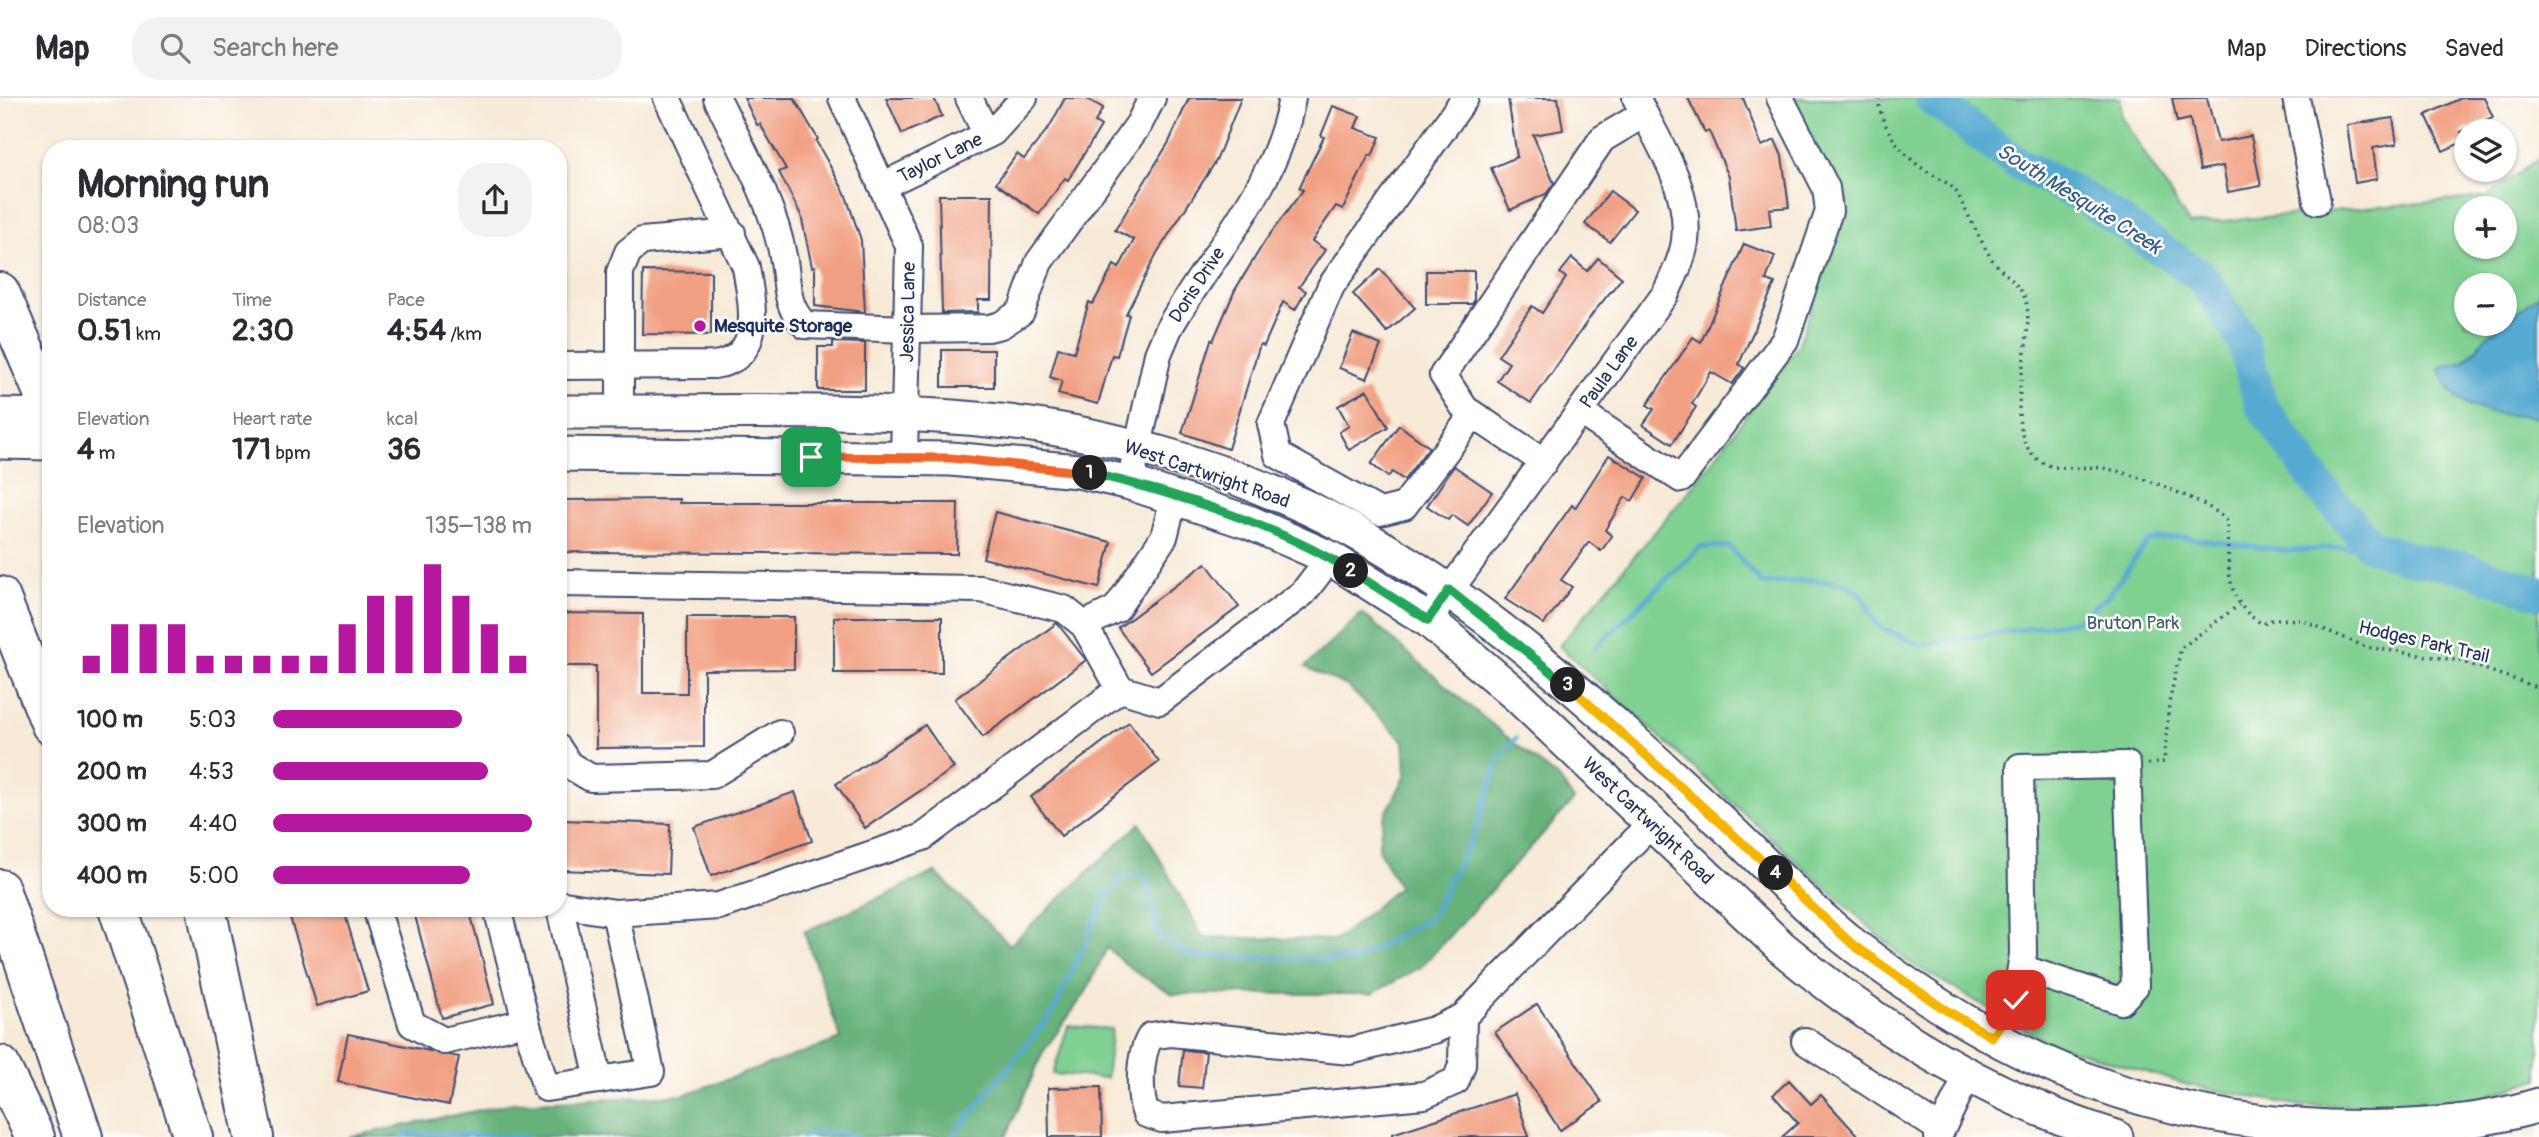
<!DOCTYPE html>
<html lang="en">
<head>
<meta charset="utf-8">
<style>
  :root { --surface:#fff; --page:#f2f2f3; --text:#2b2b33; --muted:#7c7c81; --line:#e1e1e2; --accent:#b5179e }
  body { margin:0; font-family:Pangolin,sans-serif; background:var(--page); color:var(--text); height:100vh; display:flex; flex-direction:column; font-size:26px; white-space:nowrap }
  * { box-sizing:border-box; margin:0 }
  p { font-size:23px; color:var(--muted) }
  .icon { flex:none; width:38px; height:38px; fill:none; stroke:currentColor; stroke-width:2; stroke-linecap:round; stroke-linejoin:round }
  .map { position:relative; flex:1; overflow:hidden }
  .panel { position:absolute; left:42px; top:42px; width:525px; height:777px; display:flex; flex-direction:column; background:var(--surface); border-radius:28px; box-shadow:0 2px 5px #0004 }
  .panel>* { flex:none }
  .buttons { position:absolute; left:2454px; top:21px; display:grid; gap:14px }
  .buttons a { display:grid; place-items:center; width:63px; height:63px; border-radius:50%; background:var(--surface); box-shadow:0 2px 5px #0004; font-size:35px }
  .pin { position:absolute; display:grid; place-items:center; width:60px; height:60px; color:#fff; margin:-30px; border-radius:14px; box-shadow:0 4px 10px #0006 }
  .km { position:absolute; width:35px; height:35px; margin:-18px; border-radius:50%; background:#222; color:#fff; font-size:19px; line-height:35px; text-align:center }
  .round { display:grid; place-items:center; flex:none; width:74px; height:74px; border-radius:28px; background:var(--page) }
  .overview { display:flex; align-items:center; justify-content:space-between; height:119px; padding:0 35px }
  h1 { font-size:38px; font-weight:700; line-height:52px }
  .metrics { display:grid; grid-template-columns:repeat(3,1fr); gap:10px; height:119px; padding:7px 35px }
  .metrics div { display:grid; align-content:center }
  .metrics b { font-size:30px; font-weight:700 }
  .metrics small { font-size:19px; font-weight:400 }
  .metrics p { font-size:19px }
  .chart { height:196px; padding:14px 35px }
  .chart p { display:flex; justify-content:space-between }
  .chart svg { width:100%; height:126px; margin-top:7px; stroke:var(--accent); stroke-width:6 }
  ul { padding:0 35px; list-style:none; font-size:23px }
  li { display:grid; grid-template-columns:112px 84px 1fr; align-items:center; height:52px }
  li i { height:18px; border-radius:9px; background:var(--accent) }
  header { display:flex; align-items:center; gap:42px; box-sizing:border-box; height:98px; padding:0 35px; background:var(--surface); border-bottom:2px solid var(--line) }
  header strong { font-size:33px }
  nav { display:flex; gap:38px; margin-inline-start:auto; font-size:24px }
  .search { width:490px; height:63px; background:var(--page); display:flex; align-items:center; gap:18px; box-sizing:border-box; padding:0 24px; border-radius:28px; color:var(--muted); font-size:26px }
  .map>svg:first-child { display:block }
  .green { fill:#7fd091; stroke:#4d8078; stroke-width:2; fill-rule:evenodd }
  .forest { fill:#67b27b; stroke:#41706c; stroke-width:2 }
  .water { fill:#56abd2; stroke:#386d98; stroke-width:2 }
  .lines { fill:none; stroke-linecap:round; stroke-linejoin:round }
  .stream { stroke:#56abd2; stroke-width:5 }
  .river { stroke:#56abd2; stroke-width:33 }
  .building { fill:#f1a083 }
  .minor-casing { stroke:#3c4b70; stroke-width:30 }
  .major-casing { stroke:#3c4b70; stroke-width:37 }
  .highway-casing { stroke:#3c4b70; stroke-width:42 }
  .path { stroke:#3c4b70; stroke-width:3.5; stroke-dasharray:2 5; stroke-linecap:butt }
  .minor { stroke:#fff; stroke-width:26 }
  .major { stroke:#fff; stroke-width:33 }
  .highway { stroke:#fff; stroke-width:38 }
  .split-1-casing { stroke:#fff; stroke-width:14 }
  .split-2-casing { stroke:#fff; stroke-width:14 }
  .split-3-casing { stroke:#fff; stroke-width:14 }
  .split-4-casing { stroke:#fff; stroke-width:14 }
  .split-5-casing { stroke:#fff; stroke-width:14 }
  .split-1 { stroke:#f0652b; stroke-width:9 }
  .split-2 { stroke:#22a559; stroke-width:9 }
  .split-3 { stroke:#22a559; stroke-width:9 }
  .split-4 { stroke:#f5b400; stroke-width:9 }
  .split-5 { stroke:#f5b400; stroke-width:9 }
  .poi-dot { fill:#b5179e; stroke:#fdfcf7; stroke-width:2.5 }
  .labels { text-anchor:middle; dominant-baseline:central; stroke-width:5; stroke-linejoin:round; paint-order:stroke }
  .street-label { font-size:19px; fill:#1b2f5e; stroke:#fdfcf7 }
  .poi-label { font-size:19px; font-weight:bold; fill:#1b2f5e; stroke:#fdfcf7; text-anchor:start }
  .park-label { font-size:19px; fill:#395f6d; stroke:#fdfcf7 }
  .water-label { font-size:21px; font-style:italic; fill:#305a87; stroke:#fdfcf7 }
</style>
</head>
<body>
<header>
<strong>Map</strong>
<div class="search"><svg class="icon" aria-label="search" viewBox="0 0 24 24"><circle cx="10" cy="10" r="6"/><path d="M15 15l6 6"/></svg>Search here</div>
<nav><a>Map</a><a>Directions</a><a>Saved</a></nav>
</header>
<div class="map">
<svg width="2539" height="1039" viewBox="0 0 2539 1039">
  <rect width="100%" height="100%" fill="#fdfcf7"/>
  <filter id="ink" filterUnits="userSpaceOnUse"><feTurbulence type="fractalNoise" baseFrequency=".0143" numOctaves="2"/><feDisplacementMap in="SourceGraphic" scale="14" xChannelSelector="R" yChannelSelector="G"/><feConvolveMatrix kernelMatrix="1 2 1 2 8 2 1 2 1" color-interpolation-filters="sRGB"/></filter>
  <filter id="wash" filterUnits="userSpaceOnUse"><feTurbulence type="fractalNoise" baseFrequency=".00686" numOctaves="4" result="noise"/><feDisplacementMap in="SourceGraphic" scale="28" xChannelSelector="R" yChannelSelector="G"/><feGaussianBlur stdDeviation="1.57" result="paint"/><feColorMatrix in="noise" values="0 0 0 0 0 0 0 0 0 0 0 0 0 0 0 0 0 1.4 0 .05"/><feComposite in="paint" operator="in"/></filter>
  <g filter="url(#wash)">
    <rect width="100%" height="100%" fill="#f7ead7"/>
    <g class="green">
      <path d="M1792,0H2121V18L2189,126L2487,99L2539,60V981L2465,1005L2302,1008L2188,987L2045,943L1907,863L1559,548L1695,386L1798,248L1844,119L1840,95ZM2466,110H2504V149H2466ZM2466,187H2504V226H2466Z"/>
      <path d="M1068,928L1112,931L1106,980L1053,976Z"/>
    </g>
    <path class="forest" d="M1362,515L1461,601L1561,683L1574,702L1421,869L1372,896H1173L1135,874L1107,850L1086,894L1043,954L1006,1039H349L513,1005L683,997L841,941L804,834L935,774L1010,847L1140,725L1203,839L1336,842L1399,789L1378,751L1383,721L1406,677L1404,643L1347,588L1305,569Z"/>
    <path class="water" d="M2539,197V320C2499,316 2450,316 2440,269L2464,264L2486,239Z"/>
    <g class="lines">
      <g class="stream">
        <path d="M1594,551L1700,449L1729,448L1762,486L1810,482L1843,485L1860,495L1878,528L1920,547L2075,523L2107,499L2149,442L2179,439L2288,453L2371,448"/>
        <path d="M403,1039L411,1035L527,1039"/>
        <path d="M802,1039C819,1030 840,1035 858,1039"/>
        <path d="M952,1039L1053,914L1106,799L1124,778L1146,779L1160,839L1191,858L1356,862L1431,819L1476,732L1499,661L1516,640"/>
      </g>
      <path class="river" d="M1931,0L2016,64L2088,102L2203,180L2242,240L2261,307L2322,392L2371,448L2415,462L2462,469L2539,495"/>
    </g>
    <g id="blocks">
      <g class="building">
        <path d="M744,0H794L818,41L816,43L845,95L861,142L865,214L815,208V168L812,169L801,117L779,74L786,71L760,26L757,27Z"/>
        <path d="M886,0H934L942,18L902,36Z"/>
        <path d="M1065,0H1085L1103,10L1095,24L1101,28L1068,82L1065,80L1039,116L996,85L1017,56L1024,61L1050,28Z"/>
        <path d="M1189,0H1241L1216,63L1157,155L1126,216L1129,217L1117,258L1112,257L1098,306L1058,296L1062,283L1050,279L1058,250L1074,254L1089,204L1093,206L1114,167L1119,170L1134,142L1115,132L1169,44Z"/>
        <path d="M1508,0H1558L1563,32L1533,37L1554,85L1546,96L1510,112L1491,70L1517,59Z"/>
        <path d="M1688,0H1743L1762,48L1775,42L1782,58L1789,109L1769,111L1771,128L1736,133L1729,79L1709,33L1705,35Z"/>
        <path d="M2172,0H2207L2218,44L2251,38L2261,88L2228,94L2223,68L2200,72L2190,21L2177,24Z"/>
        <path d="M2461,0H2484L2493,19L2461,34L2465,43L2443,53L2426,17Z"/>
        <path d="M1333,8L1360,18L1355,30L1380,39L1372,58L1369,57L1343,111L1336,108L1312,143L1325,152L1299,189L1306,193L1295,212L1283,204L1264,248L1260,246L1228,351L1182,335L1211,242L1213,243L1235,192L1265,143L1303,92L1299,90L1324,39L1321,38Z"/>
        <path d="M2393,20L2397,46L2373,50L2377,81L2355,85L2347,27Z"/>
        <path d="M1610,93L1635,112L1610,144L1585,126Z"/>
        <path d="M939,97H992L991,202H978V214L942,215Z"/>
        <path d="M1744,146L1775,158L1766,182L1775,185L1739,266L1744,270L1732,286L1711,274L1692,306L1696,309L1672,346L1643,327L1654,311L1647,307L1693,239L1701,244Z"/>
        <path d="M1572,160L1587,173L1598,160L1622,180L1593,215L1531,305L1497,283L1509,265L1498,258L1532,208L1542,215L1566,180L1560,175Z"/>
        <path d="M1380,171L1415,210L1387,234L1353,196Z"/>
        <path d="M643,173L711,174V237L642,236Z"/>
        <path d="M1426,173H1474V203L1472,206H1426Z"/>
        <path d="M1353,235L1381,247L1367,281L1339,270Z"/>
        <path d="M833,244L865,245V292H818V249H833Z"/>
        <rect x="942" y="252" width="52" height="37"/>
        <path d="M1367,292L1388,329L1349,352L1339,334L1349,328L1338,308Z"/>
        <path d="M1399,327L1429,349L1404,382L1392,374L1388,379L1371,366Z"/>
        <path d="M1609,357L1646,380L1632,403L1625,399L1605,432L1612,438L1601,453L1589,444L1561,482L1572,489L1544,526L1505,501L1572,407L1575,410Z"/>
        <path d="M1454,368L1492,394L1468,428L1452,417L1448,422L1427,408Z"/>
        <path d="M679,401V405H958L957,456L563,454V402Z"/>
        <path d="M995,414L1111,444L1099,490L983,460Z"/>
        <path d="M1206,465L1239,509L1151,574L1118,530Z"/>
        <path d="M558,515L643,516V595H687V519H794V571L704,572V649L596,650V568H558Z"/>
        <rect x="834" y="519" width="108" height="56"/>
        <path d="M1057,525L1086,562L983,639L955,601Z"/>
        <path d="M1129,624L1159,664L1061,738L1031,699Z"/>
        <path d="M925,627L954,670L865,730L836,686Z"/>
        <path d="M795,694L812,743L711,778L694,729Z"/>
        <path d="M562,722L670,726L668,776L560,772Z"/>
        <path d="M287,810H343L368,893L317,908Z"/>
        <path d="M413,810H469L494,906L442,920Z"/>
        <path d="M1537,906L1602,1004L1560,1032L1495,934Z"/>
        <path d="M348,936L459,959L449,1007L338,984Z"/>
        <path d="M1183,952L1206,954L1202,990L1179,988Z"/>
        <path d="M1789,982L1811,1006L1821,997L1859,1039H1782L1798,1025L1773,997Z"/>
        <path d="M1101,989L1102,1039H1049L1048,990Z"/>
        <path d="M1515,996L1529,1039H1392V1036Z"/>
      </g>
    </g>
  </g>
  <g filter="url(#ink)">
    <use href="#blocks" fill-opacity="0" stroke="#3c4b70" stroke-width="2"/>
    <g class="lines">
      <g class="minor-casing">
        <g id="minor">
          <path d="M717,0C742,52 774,105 784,163C788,188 786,209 805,227L907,231L989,230L1001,227L1021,214L1039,164L1139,26L1152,0"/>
          <path d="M842,0L909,148L904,359"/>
          <path d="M969,0L987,37"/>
          <path d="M1465,0L1331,188L1271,326L1278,357L1380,414L1404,408L1473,317"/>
          <path d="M2296,0L2317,103"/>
          <path d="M884,87L993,34L1024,0"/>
          <path d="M558,268L714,267C765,260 752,207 746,169L667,0"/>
          <path d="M1580,314L1681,381L1785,242L1829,113L1826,90L1780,0"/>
          <path d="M620,315V174L628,154L642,143L732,135"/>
          <path d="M1544,364L1465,311L1443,277L1602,41L1644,16"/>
          <path d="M1130,385L1158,256L1169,230C1212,154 1277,89 1292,0"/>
          <path d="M558,485L981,491L1064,511L1084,527"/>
          <path d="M1428,522L1666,195C1673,179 1683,161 1685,143C1691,92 1658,44 1636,0"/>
          <path d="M1120,591L1084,527L1116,511L1164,439L1174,400"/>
          <path d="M558,650L569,667L591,680L712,677L780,635"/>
          <path d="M558,806L615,815"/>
          <path d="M559,806L599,982"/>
          <path d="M376,810L412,926L444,943L526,924L546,990L651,974L615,815L719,808L923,739L1120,591L1160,603L1303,495L1330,460"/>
          <path d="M497,810L526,924"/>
          <path d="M1463,919L1462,967L1456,983L1424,997L1162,1021L1146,1016C1138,995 1139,956 1151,938L1171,935L1350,953L1434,932L1463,919L1651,726"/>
          <path d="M1991,939L2016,902L2023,856L2020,669L2127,667L2135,888L2121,903L2021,870"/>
          <path d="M1805,943L1941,1032"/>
          <path d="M1938,1039L1968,976"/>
        </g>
      </g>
      <g class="major-casing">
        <g id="major">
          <path d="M558,314C701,315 846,309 988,322C1104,332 1243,374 1346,429C1485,504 1603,614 1718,721C1763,763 1807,811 1856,849C1992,953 2125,1015 2298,1027C2372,1033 2468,1029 2539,1007"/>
          <path d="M0,317L51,318"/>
          <path d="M0,344L51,345"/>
          <path d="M558,356L951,361L1078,373L1130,385L1251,425L1330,460L1428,522L1520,600L1781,849C1880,932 1993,1001 2116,1039"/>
        </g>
      </g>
      <g class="highway-casing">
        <g id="highway">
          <path d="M0,194L51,313"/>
          <path d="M0,498L51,627"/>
          <path d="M0,791L83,1039"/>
          <path d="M118,810L193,1039"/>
          <path d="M206,810L254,1039"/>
          <path d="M0,967L35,1039"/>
        </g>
      </g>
      <g class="path">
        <path d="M1878,0C1881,29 1899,53 1922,70C1931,77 1944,82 1953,90C1959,96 1962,106 1966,113C1974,128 1982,145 1991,160C2000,173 2015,182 2023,196C2042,229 1996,326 2036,360C2054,376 2079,367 2102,370C2127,373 2213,404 2227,423C2230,464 2221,503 2263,526L2274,521L2302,522L2366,549L2461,563L2539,590"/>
        <path d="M2148,666L2164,664L2169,605L2181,550L2239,507"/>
      </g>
      <use href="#minor" class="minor"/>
      <use href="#major" class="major"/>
      <use href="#highway" class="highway"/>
    </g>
  </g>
  <g class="lines" filter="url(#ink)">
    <g class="split-1-casing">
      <path id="split-1" d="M811,359L951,360L1090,375"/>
    </g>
    <g class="split-2-casing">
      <path id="split-2" d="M1090,375C1176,395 1277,427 1351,473"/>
    </g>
    <g class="split-3-casing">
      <path id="split-3" d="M1351,473L1428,522L1449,492L1568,587"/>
    </g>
    <g class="split-4-casing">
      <path id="split-4" d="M1568,587L1776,775"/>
    </g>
    <g class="split-5-casing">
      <path id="split-5" d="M1776,775L1852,846L1941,909L1992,939L2016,902"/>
    </g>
    <use href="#split-1" class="split-1"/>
    <use href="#split-2" class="split-2"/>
    <use href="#split-3" class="split-3"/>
    <use href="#split-4" class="split-4"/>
    <use href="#split-5" class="split-5"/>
  </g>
  <circle class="poi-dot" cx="700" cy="228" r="7"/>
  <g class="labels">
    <g class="street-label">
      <text transform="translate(940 60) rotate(-26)">Taylor Lane</text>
      <text transform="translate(1197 187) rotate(-57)">Doris Drive</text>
      <text transform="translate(908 214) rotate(-89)">Jessica Lane</text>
      <text transform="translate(1609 274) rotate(-54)">Paula Lane</text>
      <text transform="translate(1207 376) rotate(19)">West Cartwright Road</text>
      <text transform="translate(2424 544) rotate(13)">Hodges Park Trail</text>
      <text transform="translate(1648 723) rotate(44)">West Cartwright Road</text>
    </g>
    <g class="poi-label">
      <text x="714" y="228">Mesquite Storage</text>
    </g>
    <g class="park-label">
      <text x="2133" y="525">Bruton Park</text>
    </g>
    <g class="water-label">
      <text transform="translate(2079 101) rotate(32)">South Mesquite Creek</text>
    </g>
  </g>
</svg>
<div class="buttons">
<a><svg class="icon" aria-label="layers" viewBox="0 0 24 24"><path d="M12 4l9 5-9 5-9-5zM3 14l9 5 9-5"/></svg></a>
<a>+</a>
<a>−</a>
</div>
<div class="pin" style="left:811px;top:359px;background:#1e9e55"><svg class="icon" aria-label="arrive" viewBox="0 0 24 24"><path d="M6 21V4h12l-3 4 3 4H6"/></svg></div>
<div class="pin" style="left:2016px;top:902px;background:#d93025"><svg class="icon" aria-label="check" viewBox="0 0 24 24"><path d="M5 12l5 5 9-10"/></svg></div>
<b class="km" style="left:1090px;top:375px">1</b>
<b class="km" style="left:1351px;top:473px">2</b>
<b class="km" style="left:1568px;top:587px">3</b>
<b class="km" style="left:1776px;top:775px">4</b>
<section class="panel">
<div class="overview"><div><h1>Morning run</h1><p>08:03</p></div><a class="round"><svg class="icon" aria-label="share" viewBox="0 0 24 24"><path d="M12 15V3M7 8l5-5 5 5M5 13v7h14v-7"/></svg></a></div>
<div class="metrics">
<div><p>Distance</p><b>0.51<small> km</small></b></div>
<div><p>Time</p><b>2:30</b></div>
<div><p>Pace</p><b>4:54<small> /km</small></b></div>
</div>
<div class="metrics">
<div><p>Elevation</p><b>4<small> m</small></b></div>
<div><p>Heart rate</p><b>171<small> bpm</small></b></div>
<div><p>kcal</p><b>36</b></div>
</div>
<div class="chart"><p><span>Elevation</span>135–138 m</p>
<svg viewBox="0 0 160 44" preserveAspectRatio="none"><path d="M5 44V38M15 44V27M25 44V27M35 44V27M45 44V38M55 44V38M65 44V38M75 44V38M85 44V38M95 44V27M105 44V17M115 44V17M125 44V6M135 44V17M145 44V27M155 44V38"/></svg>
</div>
<ul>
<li><b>100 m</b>5:03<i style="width:73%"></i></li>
<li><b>200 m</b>4:53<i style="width:83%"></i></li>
<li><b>300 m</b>4:40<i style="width:100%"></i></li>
<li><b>400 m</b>5:00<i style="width:76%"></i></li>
</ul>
</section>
</div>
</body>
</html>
